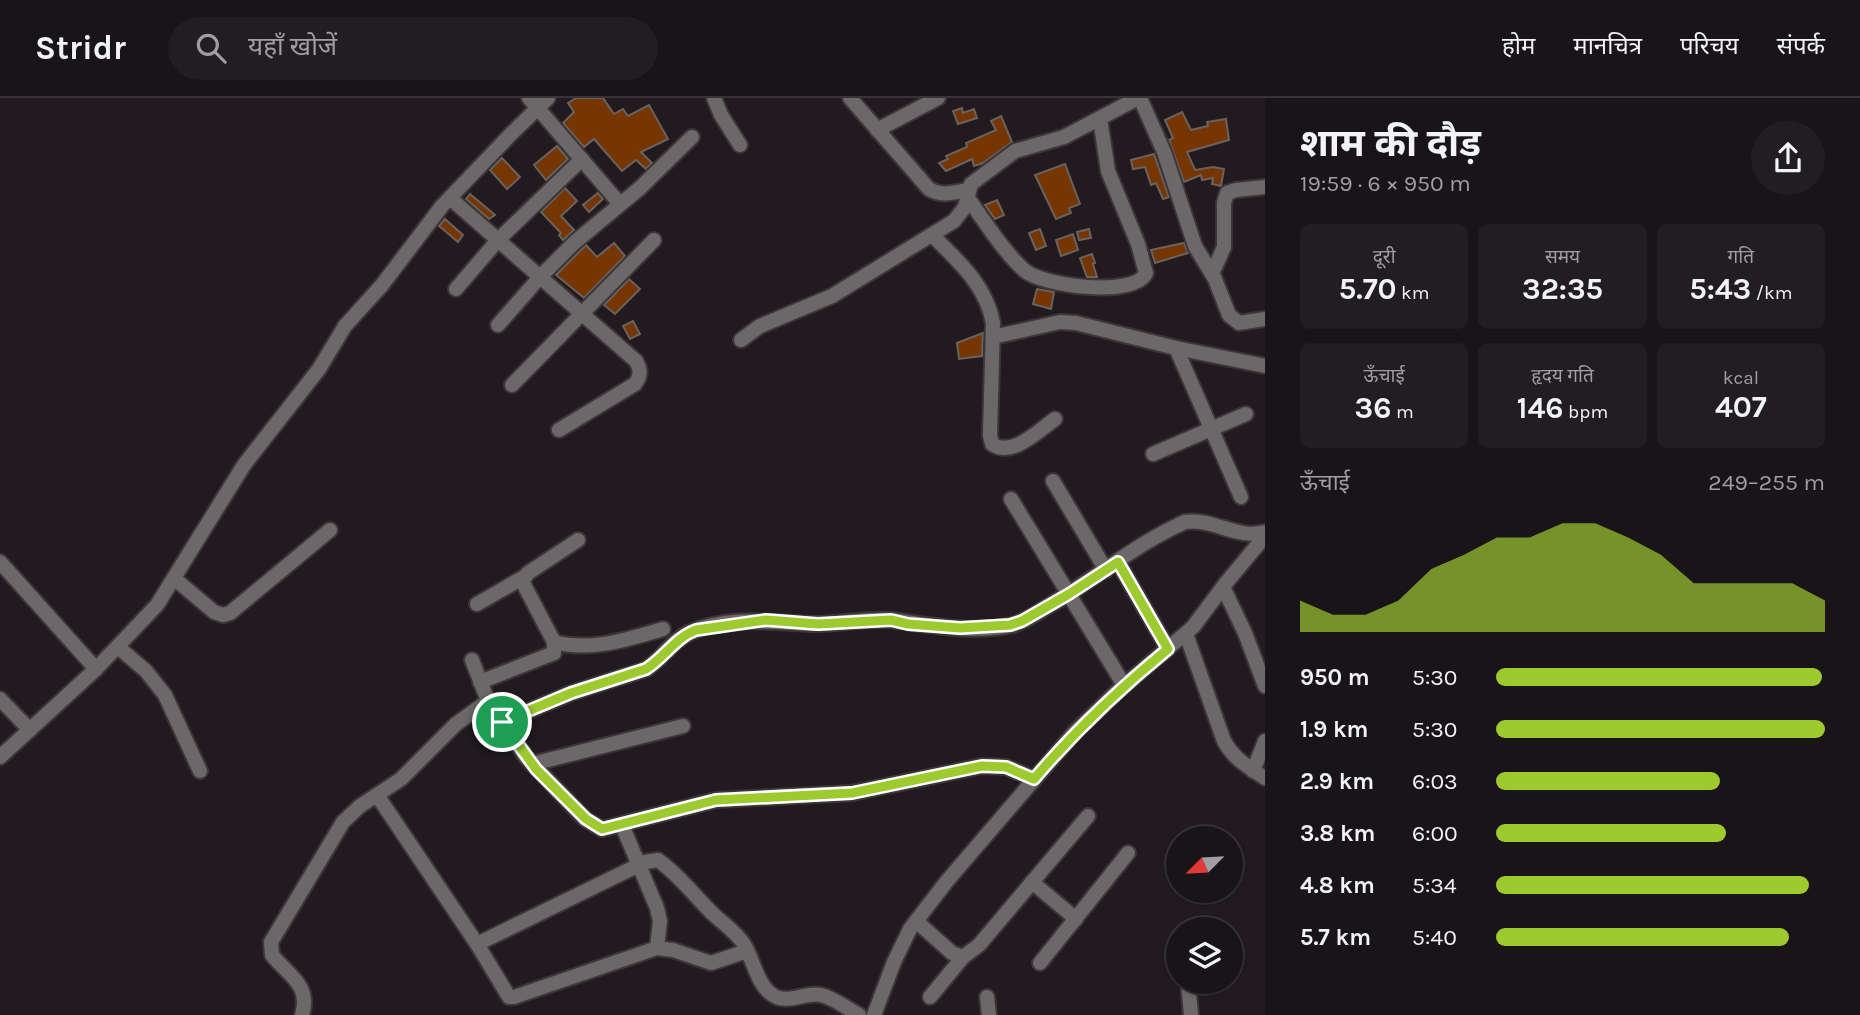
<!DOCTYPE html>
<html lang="hi">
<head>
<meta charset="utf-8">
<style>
  :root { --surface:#191418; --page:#221d21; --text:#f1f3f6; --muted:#9f9ea2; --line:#373337; --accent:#9dca2f }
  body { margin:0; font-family:Karla,"Noto Sans Devanagari",sans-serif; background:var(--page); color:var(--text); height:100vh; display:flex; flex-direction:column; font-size:26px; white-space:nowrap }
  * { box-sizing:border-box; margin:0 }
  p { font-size:23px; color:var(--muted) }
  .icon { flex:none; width:38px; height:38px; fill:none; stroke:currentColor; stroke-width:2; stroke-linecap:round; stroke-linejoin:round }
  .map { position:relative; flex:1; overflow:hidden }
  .details { display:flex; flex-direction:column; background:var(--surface); width:595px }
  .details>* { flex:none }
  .needle { width:46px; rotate:246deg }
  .fabs { position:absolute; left:1166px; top:728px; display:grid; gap:14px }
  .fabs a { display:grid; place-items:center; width:77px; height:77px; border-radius:50%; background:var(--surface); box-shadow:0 2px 5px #0004,0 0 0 2px var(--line); font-size:35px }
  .pin { position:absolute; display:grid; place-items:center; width:60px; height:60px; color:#fff; margin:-30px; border:4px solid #fff; border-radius:50%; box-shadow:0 2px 7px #0007 }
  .round { display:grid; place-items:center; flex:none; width:74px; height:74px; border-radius:37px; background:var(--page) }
  .overview { display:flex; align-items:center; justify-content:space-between; height:119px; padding:0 35px }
  h1 { font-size:38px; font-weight:700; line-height:52px }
  .metrics { display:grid; grid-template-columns:repeat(3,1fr); gap:10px; height:119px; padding:7px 35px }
  .metrics div { display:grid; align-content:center; border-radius:10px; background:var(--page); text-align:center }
  .metrics b { font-size:30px; font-weight:700 }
  .metrics small { font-size:19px; font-weight:400 }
  .metrics p { font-size:19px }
  .chart { height:196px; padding:14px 35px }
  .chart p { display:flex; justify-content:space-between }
  .chart svg { width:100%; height:126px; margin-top:7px; fill:var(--accent); opacity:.7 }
  ul { padding:0 35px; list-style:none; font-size:23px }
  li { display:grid; grid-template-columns:112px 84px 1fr; align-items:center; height:52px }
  li i { height:18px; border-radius:9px; background:var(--accent) }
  header { display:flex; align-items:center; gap:42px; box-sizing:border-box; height:98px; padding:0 35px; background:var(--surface); border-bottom:2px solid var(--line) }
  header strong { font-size:33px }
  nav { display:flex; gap:38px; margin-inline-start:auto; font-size:24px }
  .search { width:490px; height:63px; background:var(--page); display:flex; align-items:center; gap:18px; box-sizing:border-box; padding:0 24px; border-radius:38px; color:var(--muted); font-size:26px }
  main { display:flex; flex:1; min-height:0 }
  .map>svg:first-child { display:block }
  .building { fill:#753603; stroke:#6a625e; stroke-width:2 }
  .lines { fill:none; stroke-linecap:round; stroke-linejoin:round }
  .minor-casing { stroke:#3c363b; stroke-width:18 }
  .minor { stroke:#6c6869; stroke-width:14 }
  .route-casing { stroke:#fff; stroke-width:14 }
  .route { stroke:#9dca2f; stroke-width:9 }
</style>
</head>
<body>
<header>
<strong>Stridr</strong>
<div class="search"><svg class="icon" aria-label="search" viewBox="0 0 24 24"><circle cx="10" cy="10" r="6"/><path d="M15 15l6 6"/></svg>यहाँ खोजें</div>
<nav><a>होम</a><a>मानचित्र</a><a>परिचय</a><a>संपर्क</a></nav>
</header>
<main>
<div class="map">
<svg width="1265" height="917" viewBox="0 0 1265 917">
  <rect width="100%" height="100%" fill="#211b20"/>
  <g class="building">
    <path d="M576,0H603L614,16L623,11L628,18L649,7L668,41L641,54L652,65L646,71L636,62L622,73L594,41L584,49L563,25L574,14L568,5Z"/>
    <path d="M962,10L963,15L974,11L977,20L958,26L953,13Z"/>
    <path d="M1182,14L1191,32L1208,28L1207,24L1226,21L1229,42L1187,54L1195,72L1213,69L1224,71L1221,88L1212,86L1213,80L1202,82L1201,77L1184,84L1169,42L1173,40L1165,22Z"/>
    <path d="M1001,18L1012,44L983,65L974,68L972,61L946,73L939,65L948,61L946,58L967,49L966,45L996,32L991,23Z"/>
    <path d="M557,48L568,61L546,82L534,67Z"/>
    <path d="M1154,56L1169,99L1163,101L1156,85L1151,87L1145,69L1133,71L1131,62Z"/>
    <path d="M502,60L520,79L507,91L490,72Z"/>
    <path d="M1065,66L1080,106L1069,110L1071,115L1056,121L1035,77Z"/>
    <path d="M565,90L577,103L561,118L574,132L563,142L559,137L561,135L541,114Z"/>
    <path d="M598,95L603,101L589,114L583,107Z"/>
    <path d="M470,96L495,117L489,121L466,101Z"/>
    <path d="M997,102L1004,117L995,121L985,107Z"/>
    <path d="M445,121L463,137L458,144L439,128Z"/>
    <path d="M1040,131L1046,148L1036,152L1029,135Z"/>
    <path d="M1089,131L1091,140L1079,142L1077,134Z"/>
    <path d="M1073,136L1078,152L1061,158L1056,142Z"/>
    <path d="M614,145L625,158L584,200L556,177L586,147L597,159Z"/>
    <path d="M1184,145L1188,155L1155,165L1151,152Z"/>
    <path d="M1092,156L1095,165L1093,166L1097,179H1087L1080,160Z"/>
    <path d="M629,181L640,191L615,216L604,207Z"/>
    <path d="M1037,191L1054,194L1051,211L1033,206Z"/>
    <path d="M633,223L640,236L630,241L623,228Z"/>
    <path d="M983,235L982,258L959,261L957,245Z"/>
  </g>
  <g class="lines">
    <g class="minor-casing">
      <g id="minor">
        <path d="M529,0L620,106"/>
        <path d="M714,0L721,17L740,47"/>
        <path d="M850,0L929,91C942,99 955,94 969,92"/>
        <path d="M1140,0L1164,54L1195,148L1215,181L1229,217L1239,225L1265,221"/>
        <path d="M877,32L938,0"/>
        <path d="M967,99C984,122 1003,153 1024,172C1041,188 1135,200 1146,175L1138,146L1108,73L1100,21"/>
        <path d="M450,100L636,263C641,272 641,278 635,286L559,332"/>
        <path d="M933,138C959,164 986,187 993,225L990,337L992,346C1012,360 1038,333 1055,321"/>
        <path d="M1212,176L1224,149V105L1227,95L1236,92L1265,89"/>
        <path d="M456,191L498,142L582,61"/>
        <path d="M498,227L540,179L575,144L640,90L692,39"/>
        <path d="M993,239L1060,224L1076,225L1176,250L1265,268"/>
        <path d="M741,242L760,228L832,198L954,123L965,109L971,86L1015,53L1064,39L1138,0"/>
        <path d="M1176,250L1241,399"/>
        <path d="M512,287L654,142"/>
        <path d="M1153,356L1246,316"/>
        <path d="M1053,383L1106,472"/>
        <path d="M1011,401L1124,587"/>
        <path d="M0,464L96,571"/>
        <path d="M1118,464L1168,551"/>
        <path d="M175,481L214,514L223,517L230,515L330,432"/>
        <path d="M1223,489L1245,535L1265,588"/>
        <path d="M477,506L524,479"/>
        <path d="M1186,536L1224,643C1234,661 1248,669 1265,680"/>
        <path d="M554,544C590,554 629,541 663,531"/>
        <path d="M118,549L146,573L165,597L200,673"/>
        <path d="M472,562L488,603L526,659L585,721L602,731L716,702L852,695L982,668L1006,669L1034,681"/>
        <path d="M480,584L554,555V544L522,483L528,475L578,442"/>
        <path d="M0,601L30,632"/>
        <path d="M502,624L571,595L646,571C662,561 673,541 691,534C731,517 775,525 817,526C841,526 867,520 891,522C930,527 973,536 1012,527C1026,523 1038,514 1050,507C1095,481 1137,445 1185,424C1213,420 1238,442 1265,434"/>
        <path d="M0,659L96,571L157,507L244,367L319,271L345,228L382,187L442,108L511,36L548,0"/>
        <path d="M532,666L683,628"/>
        <path d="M1253,673L1265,643"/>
        <path d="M377,697L477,846L509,899H514L657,850L673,852L711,865L747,853"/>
        <path d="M622,727L657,810L660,823L657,850"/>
        <path d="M1032,784L1076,821"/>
        <path d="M916,823L952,855L963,859L979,847L1088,718"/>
        <path d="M477,846L645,764L658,762C679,777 693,796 711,814C722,825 737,834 745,848C753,862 757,884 770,895C786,909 805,893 821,897C834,900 848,911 859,917"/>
        <path d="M1040,865L1128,755"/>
        <path d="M1188,884L1191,917"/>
        <path d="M930,899L963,859"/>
        <path d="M987,899L989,917"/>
        <path d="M302,917C311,887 289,878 272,857L271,844L343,724L360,708L401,681L456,626L488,603"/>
        <path d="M874,917L894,864L910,831L947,783L1074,635L1121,590L1193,529L1226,485L1265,438"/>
      </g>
    </g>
    <use href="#minor" class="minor"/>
  </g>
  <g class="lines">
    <g class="route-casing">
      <path id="route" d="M1118,464L1168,551C1119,591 1075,633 1034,681L1006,669L982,668L852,695L716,702L602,731L586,721L536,671L502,624L571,595L646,571C664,560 676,539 696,532L766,522L818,526L891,522L908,526L960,530L1010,527L1022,523L1069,496Z"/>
    </g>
    <use href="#route" class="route"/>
  </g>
</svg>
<div class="fabs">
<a><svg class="needle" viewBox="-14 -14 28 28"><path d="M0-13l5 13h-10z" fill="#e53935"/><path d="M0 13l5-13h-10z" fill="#9f9ea2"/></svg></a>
<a><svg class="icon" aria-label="layers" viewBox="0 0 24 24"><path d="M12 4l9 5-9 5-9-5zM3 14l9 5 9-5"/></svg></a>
</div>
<div class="pin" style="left:502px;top:624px;background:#1e9e55"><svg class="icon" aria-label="arrive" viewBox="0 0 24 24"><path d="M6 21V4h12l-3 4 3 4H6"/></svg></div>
</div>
<section class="details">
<div class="overview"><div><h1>शाम की दौड़</h1><p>19:59 · 6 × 950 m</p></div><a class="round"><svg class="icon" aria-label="share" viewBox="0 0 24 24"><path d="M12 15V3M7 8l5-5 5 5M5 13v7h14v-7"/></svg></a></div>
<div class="metrics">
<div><p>दूरी</p><b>5.70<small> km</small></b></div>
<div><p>समय</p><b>32:35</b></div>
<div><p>गति</p><b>5:43<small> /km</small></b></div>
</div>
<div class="metrics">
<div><p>ऊँचाई</p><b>36<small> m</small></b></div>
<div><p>हृदय गति</p><b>146<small> bpm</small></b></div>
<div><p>kcal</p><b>407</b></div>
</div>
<div class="chart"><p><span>ऊँचाई</span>249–255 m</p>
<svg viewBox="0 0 160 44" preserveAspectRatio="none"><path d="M0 44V33L10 38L20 38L30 33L40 22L50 17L60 11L70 11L80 6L90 6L100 11L110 17L120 27L130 27L140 27L150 27L160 33V44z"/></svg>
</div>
<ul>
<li><b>950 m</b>5:30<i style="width:99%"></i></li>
<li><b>1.9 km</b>5:30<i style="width:100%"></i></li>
<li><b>2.9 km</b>6:03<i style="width:68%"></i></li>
<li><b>3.8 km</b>6:00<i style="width:70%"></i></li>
<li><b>4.8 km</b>5:34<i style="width:95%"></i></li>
<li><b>5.7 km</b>5:40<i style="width:89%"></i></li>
</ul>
</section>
</main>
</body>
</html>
